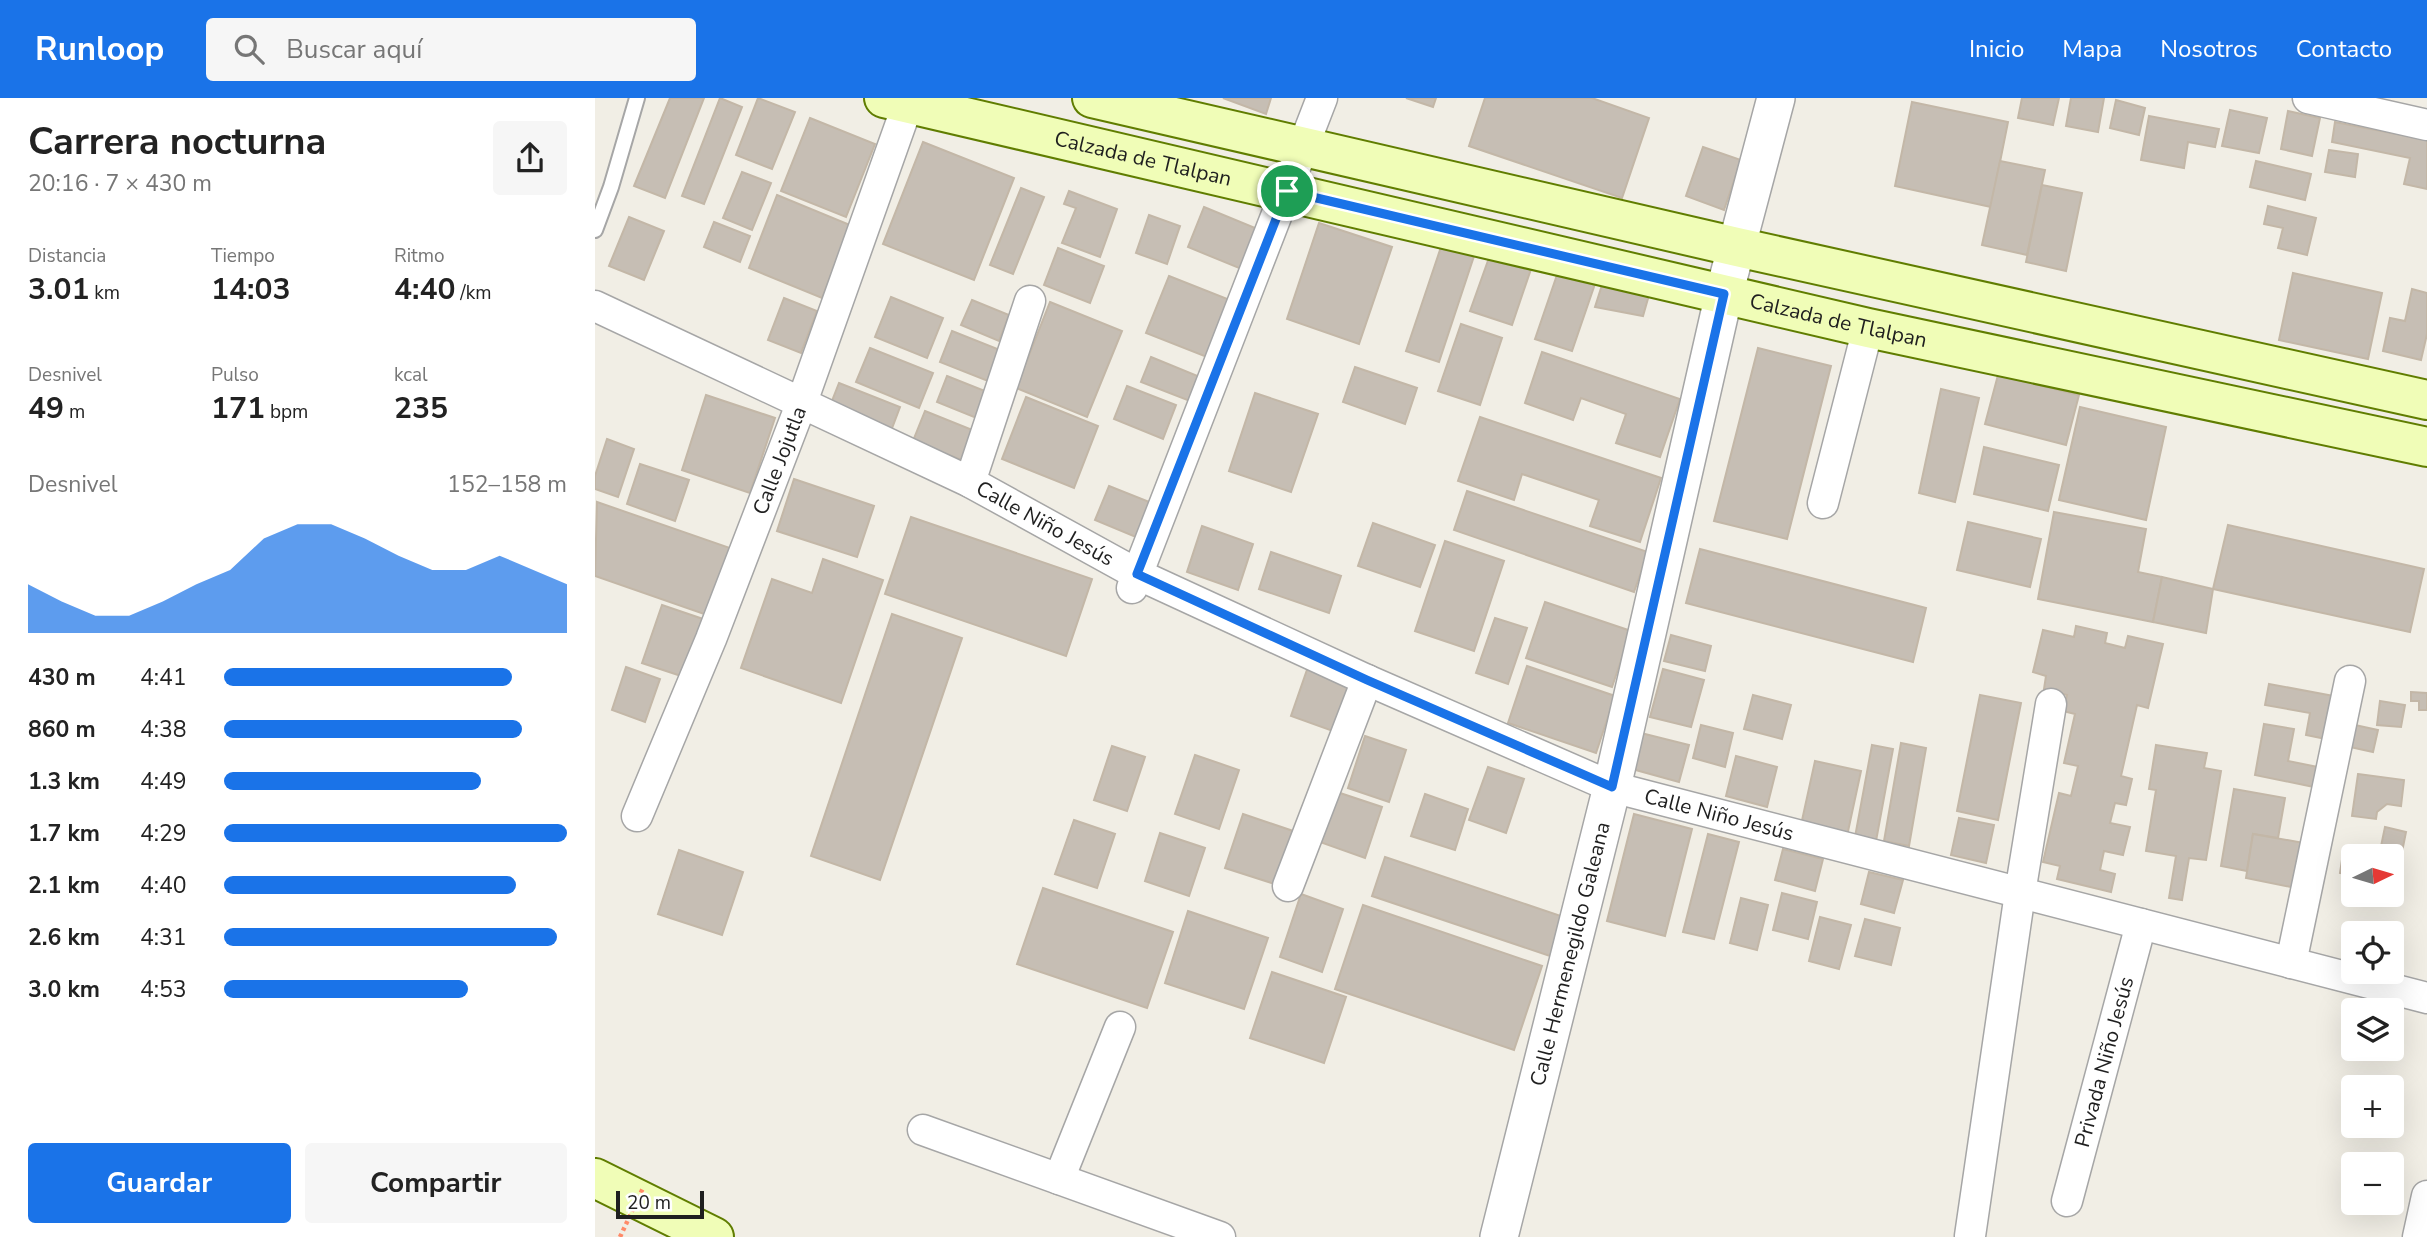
<!DOCTYPE html>
<html lang="es">
<head>
<meta charset="utf-8">
<style>
  :root { --surface:#fff; --page:#f6f6f6; --text:#222; --muted:#767676; --accent:#1a73e8 }
  body { margin:0; font-family:"Nunito Sans",sans-serif; background:var(--page); color:var(--text); height:100vh; display:flex; flex-direction:column; font-size:26px; white-space:nowrap }
  * { box-sizing:border-box; margin:0 }
  p { font-size:23px; color:var(--muted) }
  .icon { flex:none; width:38px; height:38px; fill:none; stroke:currentColor; stroke-width:2; stroke-linecap:round; stroke-linejoin:round }
  .map { position:relative; flex:1; overflow:hidden }
  .panel { display:flex; flex-direction:column; background:var(--surface); width:595px }
  .panel>* { flex:none }
  .needle { width:46px; rotate:85deg }
  .tools { position:absolute; left:1746px; top:746px; display:grid; gap:14px }
  .tools a { display:grid; place-items:center; width:63px; height:63px; border-radius:7px; background:var(--surface); box-shadow:0 7px 28px #0002; font-size:35px }
  .scale { position:absolute; left:21px; bottom:18px; width:88px; box-sizing:border-box; padding-left:7px; border:4px solid #1f1f1f; border-top:0; font-size:19px; line-height:24px; white-space:nowrap; color:#1f1f1f; -webkit-text-stroke:5px #fff; paint-order:stroke }
  .pin { position:absolute; display:grid; place-items:center; width:60px; height:60px; color:#fff; margin:-30px; border:4px solid #fff; border-radius:50%; box-shadow:0 2px 7px #0007 }
  .round { display:grid; place-items:center; flex:none; width:74px; height:74px; border-radius:7px; background:var(--page) }
  .headline { display:flex; align-items:center; justify-content:space-between; height:119px; padding:0 28px }
  h1 { font-size:38px; font-weight:700; line-height:52px }
  .stats { display:grid; grid-template-columns:repeat(3,1fr); gap:10px; height:119px; padding:7px 28px }
  .stats div { display:grid; align-content:center }
  .stats b { font-size:30px; font-weight:700 }
  .stats small { font-size:19px; font-weight:400 }
  .stats p { font-size:19px }
  .chart { height:196px; padding:14px 28px }
  .chart p { display:flex; justify-content:space-between }
  .chart svg { width:100%; height:126px; margin-top:7px; fill:var(--accent); opacity:.7 }
  .button { display:flex; gap:14px; margin-top:auto; padding:14px 28px }
  .button a { flex:1; height:80px; border-radius:7px; background:var(--accent); color:#fff; font-size:28px; font-weight:700; line-height:80px; text-align:center }
  .button a+a { background:var(--page); color:var(--text) }
  ul { padding:0 28px; list-style:none; font-size:23px }
  li { display:grid; grid-template-columns:112px 84px 1fr; align-items:center; height:52px }
  li i { height:18px; border-radius:9px; background:var(--accent) }
  header { display:flex; align-items:center; gap:42px; box-sizing:border-box; height:98px; padding:0 35px; background:var(--accent); color:#fff }
  header strong { font-size:33px }
  nav { display:flex; gap:38px; margin-inline-start:auto; font-size:24px }
  .search { width:490px; height:63px; background:var(--page); display:flex; align-items:center; gap:18px; box-sizing:border-box; padding:0 24px; border-radius:7px; color:var(--muted); font-size:26px }
  main { display:flex; flex:1; min-height:0 }
  .map>svg:first-child { display:block }
  .building { fill:#c6beb4; stroke:#c3b7a7; stroke-width:2 }
  .lines { fill:none; stroke-linecap:round; stroke-linejoin:round }
  .service-casing { stroke:#a6a6a6; stroke-width:18 }
  .minor-casing { stroke:#a6a6a6; stroke-width:33 }
  .tertiary-casing { stroke:#a6a6a6; stroke-width:40 }
  .secondary-casing { stroke:#607d00; stroke-width:42 }
  .service { stroke:#fff; stroke-width:14 }
  .minor { stroke:#fff; stroke-width:30 }
  .tertiary { stroke:#fff; stroke-width:37 }
  .secondary { stroke:#f0fdb7; stroke-width:38 }
  .path-bridge { stroke:#ff8a68; stroke-width:4.5; stroke-dasharray:3.5 3.5; stroke-linecap:butt }
  .route-casing { stroke:#fff; stroke-width:14 }
  .route { stroke:#1a73e8; stroke-width:9 }
  .labels { text-anchor:middle; dominant-baseline:central; stroke-width:5; stroke-linejoin:round; paint-order:stroke }
  .street-label { font-size:21px; fill:#1f1f1f; stroke:#fff }
</style>
</head>
<body>
<header>
<strong>Runloop</strong>
<div class="search"><svg class="icon" aria-label="search" viewBox="0 0 24 24"><circle cx="10" cy="10" r="6"/><path d="M15 15l6 6"/></svg>Buscar aquí</div>
<nav><a>Inicio</a><a>Mapa</a><a>Nosotros</a><a>Contacto</a></nav>
</header>
<main>
<section class="panel">
<div class="headline"><div><h1>Carrera nocturna</h1><p>20:16 · 7 × 430 m</p></div><a class="round"><svg class="icon" aria-label="share" viewBox="0 0 24 24"><path d="M12 15V3M7 8l5-5 5 5M5 13v7h14v-7"/></svg></a></div>
<div class="stats">
<div><p>Distancia</p><b>3.01<small> km</small></b></div>
<div><p>Tiempo</p><b>14:03</b></div>
<div><p>Ritmo</p><b>4:40<small> /km</small></b></div>
</div>
<div class="stats">
<div><p>Desnivel</p><b>49<small> m</small></b></div>
<div><p>Pulso</p><b>171<small> bpm</small></b></div>
<div><p>kcal</p><b>235</b></div>
</div>
<div class="chart"><p><span>Desnivel</span>152–158 m</p>
<svg viewBox="0 0 160 44" preserveAspectRatio="none"><path d="M0 44V27L10 33L20 38L30 38L40 33L50 27L60 22L70 11L80 6L90 6L100 11L110 17L120 22L130 22L140 17L150 22L160 27V44z"/></svg>
</div>
<ul>
<li><b>430 m</b>4:41<i style="width:84%"></i></li>
<li><b>860 m</b>4:38<i style="width:87%"></i></li>
<li><b>1.3 km</b>4:49<i style="width:75%"></i></li>
<li><b>1.7 km</b>4:29<i style="width:100%"></i></li>
<li><b>2.1 km</b>4:40<i style="width:85%"></i></li>
<li><b>2.6 km</b>4:31<i style="width:97%"></i></li>
<li><b>3.0 km</b>4:53<i style="width:71%"></i></li>
</ul>
<div class="button"><a>Guardar</a><a>Compartir</a></div>
</section>
<div class="map">
<svg width="1832" height="1139" viewBox="0 0 1832 1139">
  <rect width="100%" height="100%" fill="#f1eee5"/>
  <g class="building">
    <path d="M75,0H109L70,100L39,88Z"/>
    <path d="M125,0L147,9L109,106L87,98Z"/>
    <path d="M163,0L200,14L177,71L141,57Z"/>
    <path d="M628,0H676L671,16Z"/>
    <path d="M811,0H841L838,9Z"/>
    <path d="M890,0H997L1054,20L1027,100L874,48Z"/>
    <path d="M1427,0H1464L1458,27L1423,20Z"/>
    <path d="M1476,0H1509L1503,34L1471,28Z"/>
    <path d="M1521,2L1550,10L1544,37L1515,30Z"/>
    <path d="M1317,4L1413,24L1396,109L1300,88Z"/>
    <path d="M1635,12L1672,20L1664,55L1627,48Z"/>
    <path d="M1693,13L1725,20L1717,58L1686,51Z"/>
    <path d="M1554,18L1624,31L1620,49L1593,44L1589,70L1546,62Z"/>
    <path d="M215,20L280,46L251,119L186,93Z"/>
    <path d="M1740,24L1832,42V91L1809,86L1815,60L1737,44Z"/>
    <path d="M328,44L419,80L379,182L288,146Z"/>
    <path d="M1108,49L1146,62L1129,112L1091,98Z"/>
    <path d="M1734,52L1763,56L1760,79L1730,74Z"/>
    <path d="M1405,63L1450,72L1432,157L1387,147Z"/>
    <path d="M1661,63L1716,76L1710,102L1655,89Z"/>
    <path d="M147,74L176,85L157,132L128,120Z"/>
    <path d="M1447,87L1487,95L1471,173L1431,164Z"/>
    <path d="M426,90L449,99L418,176L395,167Z"/>
    <path d="M474,93L522,111L505,159L467,145L481,110L469,106Z"/>
    <path d="M182,97L255,127L227,200L154,170Z"/>
    <path d="M1673,108L1721,120L1712,157L1683,150L1688,130L1669,126Z"/>
    <path d="M609,109L665,132L649,172L593,149Z"/>
    <path d="M554,117L585,128L572,166L541,155Z"/>
    <path d="M34,119L69,133L49,182L14,168Z"/>
    <path d="M119,124L155,138L145,164L109,149Z"/>
    <path d="M724,125L797,149L764,246L692,221Z"/>
    <path d="M847,146L879,158L844,264L811,253Z"/>
    <path d="M463,150L509,168L495,205L449,187Z"/>
    <path d="M895,157L936,171L917,227L875,213Z"/>
    <path d="M963,174L1000,186L977,253L940,241Z"/>
    <path d="M1698,175L1787,195L1773,261L1684,242Z"/>
    <path d="M574,178L640,204L617,261L551,235Z"/>
    <path d="M1007,187L1054,197L1048,218L1000,209Z"/>
    <path d="M1817,191L1832,195V236L1826,262L1788,253L1795,220L1810,223Z"/>
    <path d="M296,199L348,220L332,260L280,239Z"/>
    <path d="M189,200L222,213L206,255L173,242Z"/>
    <path d="M377,202L414,217L404,243L366,227Z"/>
    <path d="M455,204L527,233L492,319L421,290Z"/>
    <path d="M866,226L907,240L885,307L843,293Z"/>
    <path d="M357,233L410,254L398,285L345,264Z"/>
    <path d="M275,250L338,275L324,310L261,284Z"/>
    <path d="M1163,250L1236,268L1192,441L1119,423Z"/>
    <path d="M947,254L1085,301L1065,359L1021,345L1031,316L986,300L978,322L930,305Z"/>
    <path d="M556,259L605,279L595,303L546,284Z"/>
    <path d="M760,269L822,290L810,326L748,304Z"/>
    <path d="M1403,277L1484,297L1471,347L1390,326Z"/>
    <path d="M352,278L395,295L384,321L342,304Z"/>
    <path d="M244,285L305,309L296,333L235,308Z"/>
    <path d="M532,288L581,307L568,341L519,321Z"/>
    <path d="M1346,291L1384,300L1360,404L1324,395Z"/>
    <path d="M660,295L723,316L696,394L634,373Z"/>
    <path d="M111,297L180,320L155,395L87,372Z"/>
    <path d="M431,299L503,328L479,390L407,361Z"/>
    <path d="M1485,309L1571,329L1551,422L1464,402Z"/>
    <path d="M330,313L380,333L369,363L318,343Z"/>
    <path d="M885,319L1066,380L1045,444L995,428L1004,402L927,376L919,402L863,383Z"/>
    <path d="M12,341L39,351L23,399L0,391V378Z"/>
    <path d="M1389,349L1464,367L1453,413L1379,396Z"/>
    <path d="M45,366L94,382L80,423L32,406Z"/>
    <path d="M199,381L279,408L262,459L182,433Z"/>
    <path d="M514,388L562,407L548,442L500,422Z"/>
    <path d="M872,393L1053,454L1039,494L859,432Z"/>
    <path d="M2,404L135,450L112,517L0,478Z"/>
    <path d="M1459,414L1551,431L1543,474L1567,479L1558,524L1443,501Z"/>
    <path d="M316,419L497,481L471,558L290,496Z"/>
    <path d="M1373,424L1446,441L1435,489L1362,472Z"/>
    <path d="M778,425L840,447L825,489L763,468Z"/>
    <path d="M1633,427L1829,471L1815,534L1618,491Z"/>
    <path d="M607,428L658,446L643,492L592,474Z"/>
    <path d="M850,443L909,463L879,553L820,533Z"/>
    <path d="M1105,451L1331,510L1318,564L1091,505Z"/>
    <path d="M676,454L746,478L734,515L664,491Z"/>
    <path d="M228,461L288,482L246,605L146,570L177,481L217,495Z"/>
    <path d="M1567,479L1618,491L1611,535L1558,524Z"/>
    <path d="M950,504L1036,533L1017,589L931,560Z"/>
    <path d="M67,507L108,521L89,579L47,565Z"/>
    <path d="M297,516L367,540L285,782L216,758Z"/>
    <path d="M900,520L932,530L913,586L881,575Z"/>
    <path d="M1481,528L1512,535L1510,545L1530,550L1533,538L1568,546L1553,610L1542,607L1526,678L1537,681L1531,707L1520,705L1515,725L1535,729L1528,757L1509,753L1505,772L1520,776L1516,794L1462,781L1465,768L1448,764L1464,695L1476,698L1483,668L1469,665L1480,616L1468,613L1472,597L1449,591L1451,578L1438,574L1448,532L1479,539Z"/>
    <path d="M1076,537L1116,548L1110,573L1069,563Z"/>
    <path d="M714,566L767,584L749,637L696,618Z"/>
    <path d="M932,568L1020,598L1001,655L913,625Z"/>
    <path d="M31,569L65,581L50,624L17,612Z"/>
    <path d="M1068,571L1109,582L1096,629L1055,619Z"/>
    <path d="M1674,586L1739,598L1731,641L1711,637L1715,615L1670,607Z"/>
    <path d="M1816,594L1832,595V612H1824V603H1816Z"/>
    <path d="M1158,597L1196,607L1187,641L1149,631Z"/>
    <path d="M1385,597L1426,605L1403,722L1362,713Z"/>
    <path d="M1785,603L1810,607L1806,629L1782,627Z"/>
    <path d="M1669,626L1699,631L1693,663L1723,669L1719,689L1660,677Z"/>
    <path d="M1106,627L1138,635L1130,669L1098,660Z"/>
    <path d="M1760,627L1783,632L1778,654L1755,649Z"/>
    <path d="M1046,635L1094,647L1084,684L1037,671Z"/>
    <path d="M770,638L811,652L794,704L753,690Z"/>
    <path d="M1306,645L1331,650L1314,748L1289,743Z"/>
    <path d="M1277,647L1298,651L1281,743L1260,739Z"/>
    <path d="M1561,647L1612,655L1609,670L1626,673L1611,762L1594,760L1587,802L1574,800L1581,758L1551,753L1561,692L1554,691Z"/>
    <path d="M517,648L550,659L532,713L499,702Z"/>
    <path d="M600,657L644,672L624,731L580,716Z"/>
    <path d="M1141,658L1182,669L1172,709L1131,698Z"/>
    <path d="M1220,663L1266,673L1252,738L1206,727Z"/>
    <path d="M893,669L929,681L911,735L874,722Z"/>
    <path d="M1763,676L1809,682L1806,708L1792,706L1782,714L1781,721L1757,718Z"/>
    <path d="M1639,691L1690,700L1683,740L1658,736L1652,773L1626,768Z"/>
    <path d="M739,693L787,709L770,760L722,743Z"/>
    <path d="M830,696L873,711L860,752L816,738Z"/>
    <path d="M648,716L704,735L686,788L630,770Z"/>
    <path d="M1039,716L1097,731L1070,838L1012,823Z"/>
    <path d="M1364,720L1399,727L1391,765L1356,757Z"/>
    <path d="M479,722L520,736L502,790L460,776Z"/>
    <path d="M1790,729L1811,734L1804,769L1797,768V758H1784Z"/>
    <path d="M565,735L610,750L594,798L550,783Z"/>
    <path d="M1113,736L1144,744L1119,841L1088,834Z"/>
    <path d="M1658,736L1709,745L1701,790L1651,780Z"/>
    <path d="M1188,751L1228,761L1220,793L1180,782Z"/>
    <path d="M84,752L148,774L127,837L63,816Z"/>
    <path d="M1748,755L1764,758H1759V778L1745,775Z"/>
    <path d="M790,759L969,819L955,858L777,798Z"/>
    <path d="M1274,774L1308,782L1299,815L1266,806Z"/>
    <path d="M448,790L578,834L552,910L422,866Z"/>
    <path d="M1187,795L1222,804L1213,841L1178,832Z"/>
    <path d="M706,796L748,811L727,874L685,859Z"/>
    <path d="M1146,800L1173,807L1162,852L1135,845Z"/>
    <path d="M768,807L947,868L919,952L740,891Z"/>
    <path d="M593,813L673,840L649,911L570,885Z"/>
    <path d="M1225,819L1256,827L1244,871L1214,863Z"/>
    <path d="M1270,821L1305,830L1296,867L1260,858Z"/>
    <path d="M677,874L751,899L729,965L655,940Z"/>
  </g>
  <g class="lines">
    <g class="service-casing">
      <path id="service" d="M0,132L16,89L42,0"/>
    </g>
    <g class="minor-casing">
      <g id="minor">
        <path d="M1713,0L1832,27"/>
        <path id="s1" d="M0,208L375,384L542,476L772,582L1017,689L1832,900"/>
        <path d="M375,384L435,203"/>
        <path d="M1228,405L1273,230"/>
        <path d="M537,490L727,0"/>
        <path id="s2" d="M42,718L116,541L207,304L315,0"/>
        <path d="M693,788L772,582"/>
        <path d="M1696,865L1755,583"/>
        <path d="M328,1032L625,1139"/>
        <path d="M464,1081L525,929"/>
        <path id="s3" d="M1472,1103L1546,826"/>
        <path d="M1375,1138L1425,795L1456,606"/>
        <path d="M1823,1139L1832,1098"/>
      </g>
    </g>
    <g class="tertiary-casing">
      <g id="tertiary">
        <path id="s4" d="M904,1139L1017,689L1129,196L1181,0"/>
      </g>
    </g>
    <g class="secondary-casing">
      <g id="secondary">
        <path id="s5" d="M289,0L1273,230L1832,349"/>
        <path d="M497,0L1142,149L1832,302"/>
        <path d="M0,1080L119,1139"/>
      </g>
    </g>
    <use href="#service" class="service"/>
    <use href="#minor" class="minor"/>
    <use href="#tertiary" class="tertiary"/>
    <use href="#secondary" class="secondary"/>
    <path class="path-bridge" d="M25,1139L48,1090"/>
  </g>
  <g class="lines">
    <g class="route-casing">
      <path id="route" d="M692,93L1129,196L1017,689L772,582L542,476Z"/>
    </g>
    <use href="#route" class="route"/>
  </g>
  <g class="labels">
    <g class="street-label">
      <text stroke="none"><textPath href="#s5" startOffset="266">Calzada de Tlalpan</textPath></text>
      <text stroke="none"><textPath href="#s5" startOffset="980">Calzada de Tlalpan</textPath></text>
      <text stroke="none"><textPath href="#s2" startOffset="383">Calle Jojutla</textPath></text>
      <text stroke="none"><textPath href="#s1" startOffset="500">Calle Niño Jesús</textPath></text>
      <text stroke="none"><textPath href="#s1" startOffset="1236">Calle Niño Jesús</textPath></text>
      <text stroke="none"><textPath href="#s4" startOffset="292">Calle Hermenegildo Galeana</textPath></text>
      <text stroke="none"><textPath href="#s3" startOffset="144">Privada Niño Jesús</textPath></text>
    </g>
  </g>
</svg>
<div class="tools">
<a><svg class="needle" viewBox="-14 -14 28 28"><path d="M0-13l5 13h-10z" fill="#e53935"/><path d="M0 13l5-13h-10z" fill="#767676"/></svg></a>
<a><svg class="icon" aria-label="locate" viewBox="0 0 24 24"><circle cx="12" cy="12" r="6"/><path d="M12 2v4M12 18v4M2 12h4M18 12h4"/></svg></a>
<a><svg class="icon" aria-label="layers" viewBox="0 0 24 24"><path d="M12 4l9 5-9 5-9-5zM3 14l9 5 9-5"/></svg></a>
<a>+</a>
<a>−</a>
</div>
<div class="scale">20 m</div>
<div class="pin" style="left:692px;top:93px;background:#1e9e55"><svg class="icon" aria-label="arrive" viewBox="0 0 24 24"><path d="M6 21V4h12l-3 4 3 4H6"/></svg></div>
</div>
</main>
</body>
</html>
